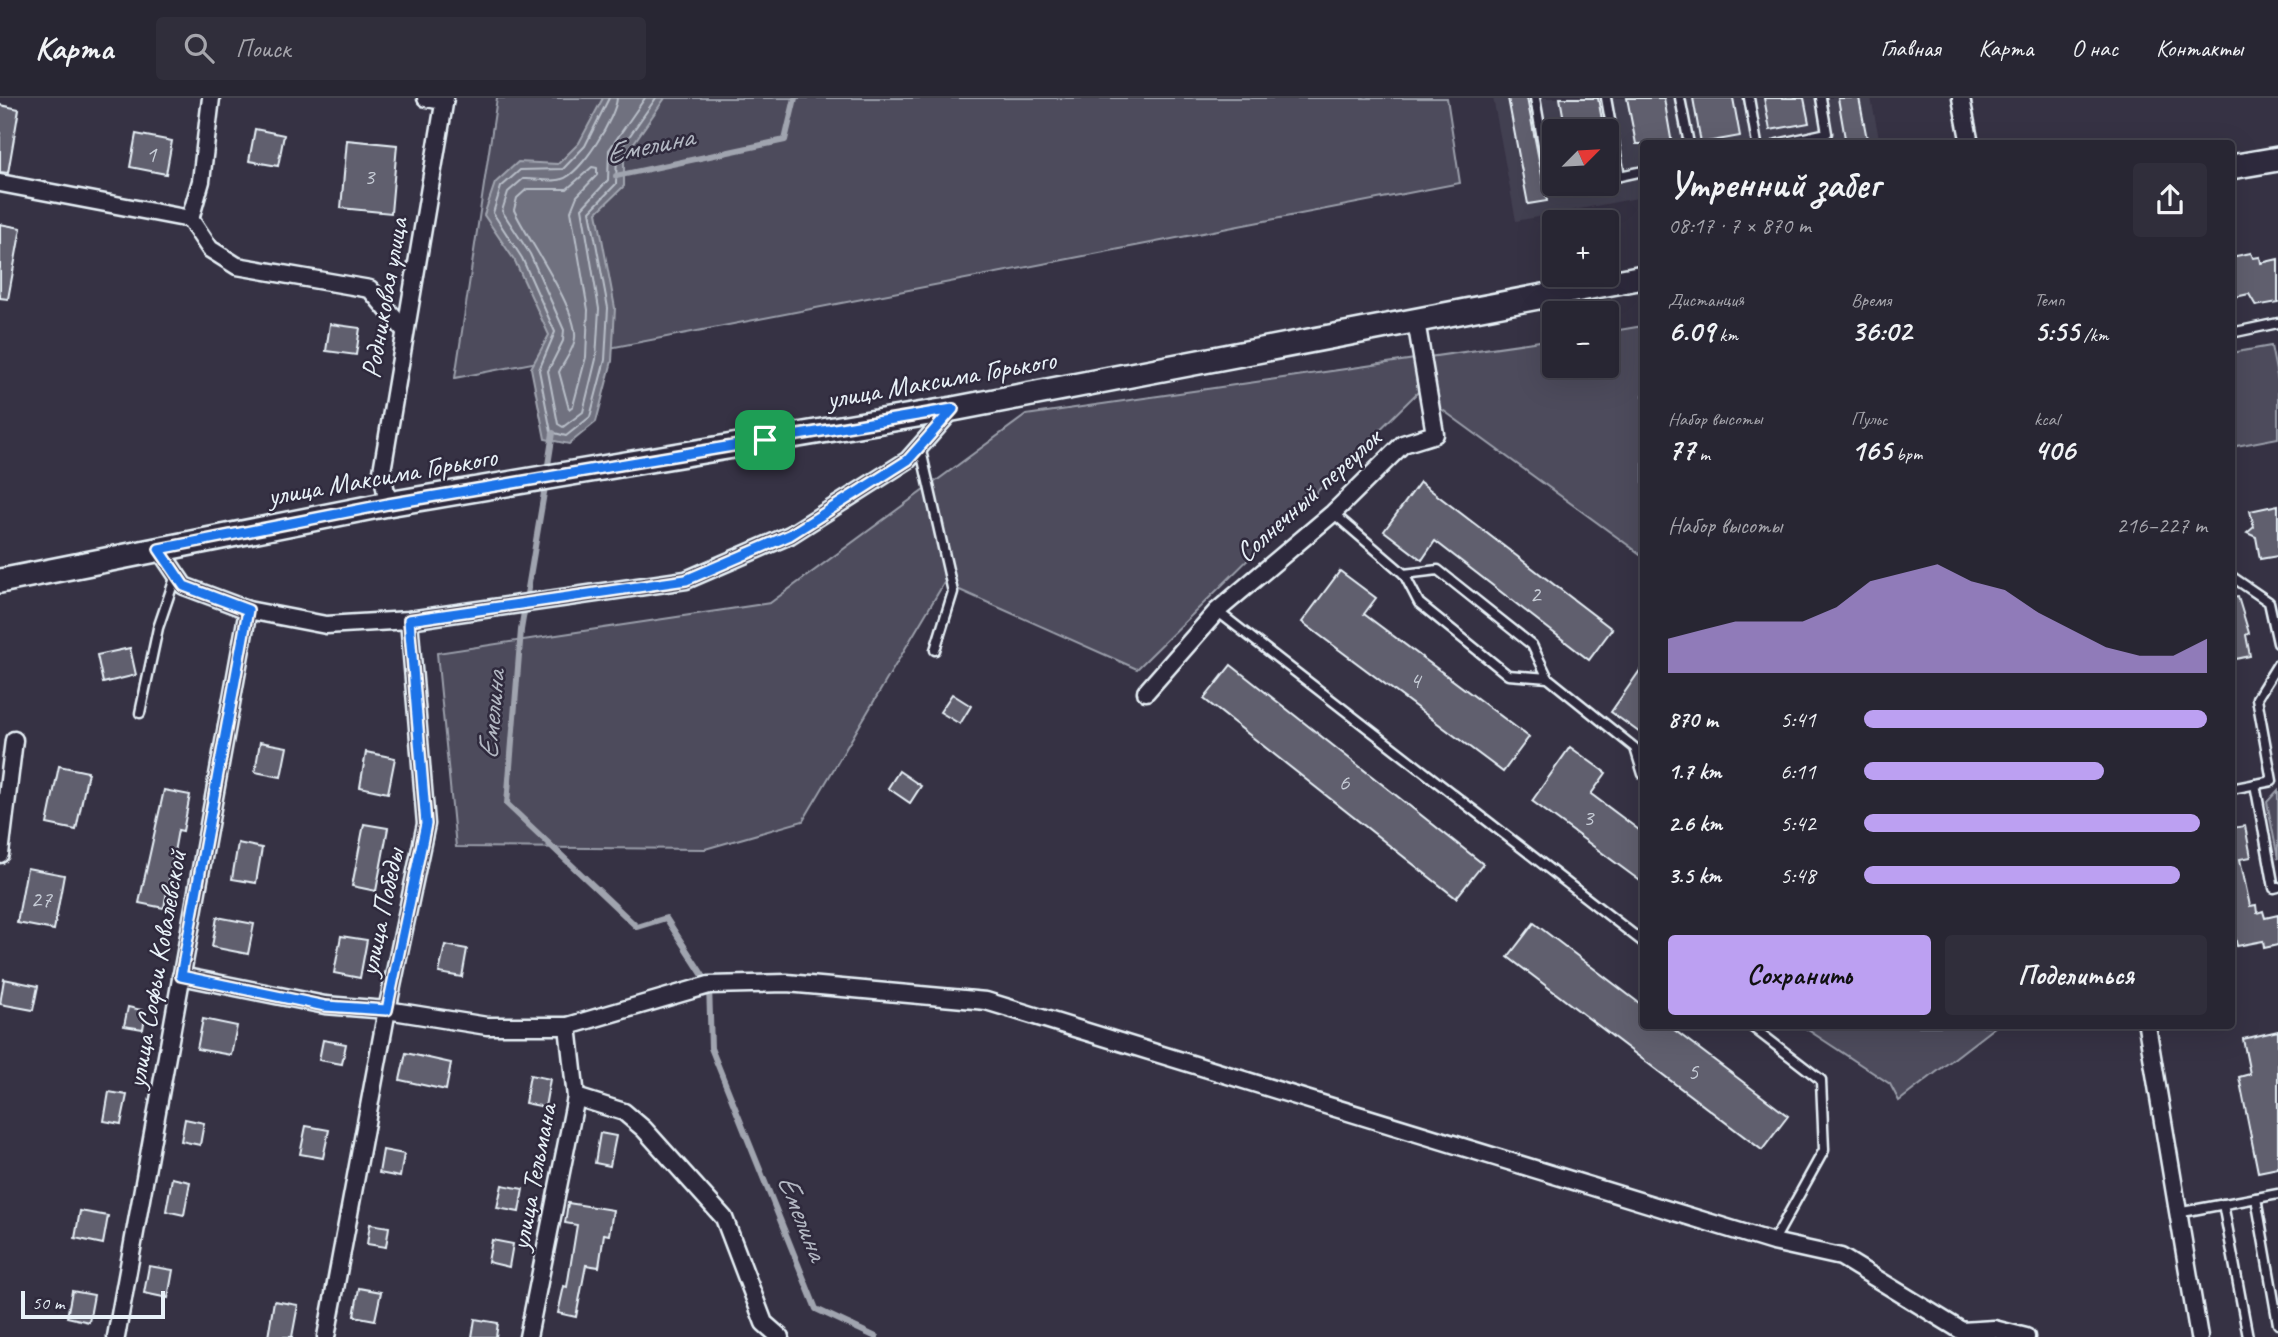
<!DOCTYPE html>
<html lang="ru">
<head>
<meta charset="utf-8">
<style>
  :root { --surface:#282633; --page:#302e3b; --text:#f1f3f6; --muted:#a5a5ac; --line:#44434e; --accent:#bca0f2 }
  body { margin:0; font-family:Caveat,sans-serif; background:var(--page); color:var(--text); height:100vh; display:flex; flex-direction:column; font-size:26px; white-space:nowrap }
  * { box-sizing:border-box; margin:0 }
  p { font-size:23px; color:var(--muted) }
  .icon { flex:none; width:38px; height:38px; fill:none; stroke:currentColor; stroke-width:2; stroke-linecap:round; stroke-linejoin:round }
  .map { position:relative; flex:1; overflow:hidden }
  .panel { position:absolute; left:1640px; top:42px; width:595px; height:889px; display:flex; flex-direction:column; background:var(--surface); border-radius:7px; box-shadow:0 7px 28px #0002,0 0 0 2px var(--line) }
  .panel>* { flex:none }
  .needle { width:46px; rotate:66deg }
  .controls { position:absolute; left:1542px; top:21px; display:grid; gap:14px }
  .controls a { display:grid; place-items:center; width:77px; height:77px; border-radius:7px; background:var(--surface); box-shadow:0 7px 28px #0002,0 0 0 2px var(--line); font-size:35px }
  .scale { position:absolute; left:21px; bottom:18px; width:144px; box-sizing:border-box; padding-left:7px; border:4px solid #e8f1f8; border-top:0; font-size:19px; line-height:24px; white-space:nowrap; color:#e8f1f8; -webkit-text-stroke:5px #2f2a3d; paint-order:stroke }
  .pin { position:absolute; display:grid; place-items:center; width:60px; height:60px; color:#fff; margin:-30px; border-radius:14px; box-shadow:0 4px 10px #0006 }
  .round { display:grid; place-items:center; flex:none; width:74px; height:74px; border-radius:7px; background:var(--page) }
  .head { display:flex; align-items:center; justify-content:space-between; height:119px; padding:0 28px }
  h1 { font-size:38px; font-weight:600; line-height:52px }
  .figures { display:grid; grid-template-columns:repeat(3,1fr); gap:10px; height:119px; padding:7px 28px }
  .figures div { display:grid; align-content:center }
  .figures b { font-size:30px; font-weight:600 }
  .figures small { font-size:19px; font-weight:400 }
  .figures p { font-size:19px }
  .chart { height:196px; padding:14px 28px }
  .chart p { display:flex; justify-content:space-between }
  .chart svg { width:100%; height:126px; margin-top:7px; fill:var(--accent); opacity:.7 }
  .cta { display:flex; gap:14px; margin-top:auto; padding:14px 28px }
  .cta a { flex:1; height:80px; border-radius:7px; background:var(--accent); color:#111; font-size:28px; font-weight:600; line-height:80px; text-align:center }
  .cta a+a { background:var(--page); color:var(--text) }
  ul { padding:0 28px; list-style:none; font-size:23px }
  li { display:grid; grid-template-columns:112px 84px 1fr; align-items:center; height:52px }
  li i { height:18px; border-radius:9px; background:var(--accent) }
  header { display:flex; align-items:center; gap:42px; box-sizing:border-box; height:98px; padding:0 35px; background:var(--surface); border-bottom:2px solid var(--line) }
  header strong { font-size:33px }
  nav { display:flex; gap:38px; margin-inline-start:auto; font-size:24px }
  .search { width:490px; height:63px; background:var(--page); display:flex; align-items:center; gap:18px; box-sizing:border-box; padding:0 24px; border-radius:7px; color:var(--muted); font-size:26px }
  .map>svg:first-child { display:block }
  .built { fill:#433f51; fill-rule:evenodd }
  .green { fill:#4d4b5c; stroke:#9a9eaa; stroke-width:2 }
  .water { fill:#70717f; stroke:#a0a4af; stroke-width:2 }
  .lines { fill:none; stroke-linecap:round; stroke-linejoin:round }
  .shore { stroke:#b8bec8; stroke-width:2 }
  .stream { stroke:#a0a4af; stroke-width:6 }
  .building { fill:#605e6e; stroke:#e8f1f8; stroke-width:2 }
  .lane-casing { stroke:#e8f1f8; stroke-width:13 }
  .street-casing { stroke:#e8f1f8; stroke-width:21 }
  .secondary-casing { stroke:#e8f1f8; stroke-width:28 }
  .lane { stroke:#2f2a3d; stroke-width:8 }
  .street { stroke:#2f2a3d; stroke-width:16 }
  .secondary { stroke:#2f2a3d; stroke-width:23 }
  .route-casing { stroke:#fff; stroke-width:14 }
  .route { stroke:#1a73e8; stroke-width:9 }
  .labels { text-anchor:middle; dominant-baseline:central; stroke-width:5; stroke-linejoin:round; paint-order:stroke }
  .number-label { font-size:24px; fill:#c6ccd6 }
  .street-label { font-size:28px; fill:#e8f1f8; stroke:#2f2a3d }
  .water-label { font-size:30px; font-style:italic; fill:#b2b7c2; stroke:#2f2a3d }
</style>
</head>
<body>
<header>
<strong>Карта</strong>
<div class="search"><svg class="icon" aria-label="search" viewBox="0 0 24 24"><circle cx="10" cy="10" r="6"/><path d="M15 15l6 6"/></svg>Поиск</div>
<nav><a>Главная</a><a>Карта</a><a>О нас</a><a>Контакты</a></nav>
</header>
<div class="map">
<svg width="2278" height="1239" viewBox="0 0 2278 1239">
  <rect width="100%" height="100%" fill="#363244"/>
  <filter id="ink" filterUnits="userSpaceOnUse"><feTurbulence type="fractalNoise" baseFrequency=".0143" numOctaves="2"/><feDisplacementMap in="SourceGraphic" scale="14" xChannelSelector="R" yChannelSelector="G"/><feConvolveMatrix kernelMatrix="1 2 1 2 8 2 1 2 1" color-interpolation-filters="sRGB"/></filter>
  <g filter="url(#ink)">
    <path class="built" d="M1493,0H1871L1880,45L1643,46V99L1516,123ZM1554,33H1606V86H1554Z"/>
    <g class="green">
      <path d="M497,0H1447L1460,85L455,280Z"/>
      <path d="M1643,228V458L1418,294L1137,571L944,485L803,723L705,751L456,749L437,555L770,505L1026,317L1554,241V268H1606L1607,234Z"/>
      <path d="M2271,248L2278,283V340L2231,349V255Z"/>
      <path d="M2278,692V761L2267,704Z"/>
      <path d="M1802,928H1996L1899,1003L1890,986Z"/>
    </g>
    <path class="water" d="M603,0H665L624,59V88L597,114L615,210L612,263L596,324L569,346L545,341L531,270L549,237L515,163L484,117L495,85L518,64L558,66L579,45Z"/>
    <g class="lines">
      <g class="shore">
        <path d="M609,0L585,48L563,71L520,72L501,89L493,115L522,160L555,234L539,272L551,334L566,338L590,319L605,262L608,210L590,113L616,86L617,56L656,0"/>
        <path d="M617,0C616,19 581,76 562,81C551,85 535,80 523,81L508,94L502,113L530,156L564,232L563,243L548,273L558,326L563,329L583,314L596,261L599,211L582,110L608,82L609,52L645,0"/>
        <path d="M592,69L597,70V77L577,98L571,113L588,212L586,259L573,308L569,311L559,274C564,263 574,252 575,240C578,211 526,139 514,112L517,100L527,91H567Z"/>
      </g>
      <g class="stream">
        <path d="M616,78L785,42L795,0"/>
        <path d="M547,373L553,335"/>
        <path d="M546,383L521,532L507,706L637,829L666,820L709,887L711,950L816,1211L876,1239"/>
      </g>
    </g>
    <g class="building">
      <path d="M1508,0H1527L1547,103L1528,106Z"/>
      <path d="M1560,0H1598L1604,33H1566Z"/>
      <path d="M1627,0H1664L1672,46H1636Z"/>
      <path d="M1693,0H1733L1740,38L1701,45Z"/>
      <path d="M1764,0H1804L1809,25L1770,32Z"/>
      <path d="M1838,0H1859L1868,46H1846Z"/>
      <path d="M0,7L19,11L8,75L0,74Z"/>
      <path d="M255,31L284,37L278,68L249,63Z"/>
      <path d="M136,36L172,43L166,76L130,69Z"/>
      <path d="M347,42L397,47L391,115L341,110Z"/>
      <path d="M0,126L21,130L8,201L0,200Z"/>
      <path d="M2251,155L2253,160L2260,159L2261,165L2278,161V204L2256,208L2249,196L2231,200V159Z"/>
      <path d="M330,226L360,230L356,257L326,253Z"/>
      <path d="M1420,384L1612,531L1589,562L1435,443L1422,462L1384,433Z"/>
      <path d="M2278,407V458L2260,461L2256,439L2247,435L2254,429L2250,413Z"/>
      <path d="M1340,473L1376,500L1364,516L1529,639L1503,674L1302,524Z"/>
      <path d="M2238,499L2249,535L2246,537L2250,558L2231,562V500Z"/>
      <path d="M130,550L136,577L103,585L97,557Z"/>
      <path d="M1231,567L1483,766L1456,800L1204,601Z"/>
      <path d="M1643,568V637L1611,614Z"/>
      <path d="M952,596L971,608L960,626L940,614Z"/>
      <path d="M260,644L287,649L281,679L255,674Z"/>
      <path d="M1570,649L1606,675L1591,696L1643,735V785L1532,703Z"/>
      <path d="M366,654L395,660L388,695L360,689Z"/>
      <path d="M59,668L88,674L76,732L47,726Z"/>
      <path d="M899,673L921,688L910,705L888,690Z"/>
      <path d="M164,692L190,697L183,733L178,732L164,810L139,805Z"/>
      <path d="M364,726L388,730L376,793L352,788Z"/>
      <path d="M2245,728L2251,759L2240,761L2250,808L2256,807L2257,815L2263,813L2265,820L2278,817V847L2264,850L2263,843L2237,848L2231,821V730Z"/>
      <path d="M238,745L262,750L256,785L232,781Z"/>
      <path d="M27,770L64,777L54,832L17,825Z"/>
      <path d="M217,819L254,826L248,856L212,849Z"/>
      <path d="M1534,825L1643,908V928H1669L1788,1018L1762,1052L1508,859Z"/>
      <path d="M341,838L367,842L360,880L334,875Z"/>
      <path d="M445,847L467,851L462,879L439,875Z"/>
      <path d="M4,881L38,888L33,912L0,906Z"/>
      <path d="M128,909L146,913L143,931L124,928Z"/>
      <path d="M203,921L237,928L231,957L197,951Z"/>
      <path d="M2278,933V1070L2258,1074L2239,979L2250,976L2243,941Z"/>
      <path d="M323,942L346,946L342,966L319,962Z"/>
      <path d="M406,955L451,965L446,992L400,982Z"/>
      <path d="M530,977L550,981L545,1009L525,1005Z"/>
      <path d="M109,994L127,997L121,1026L104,1023Z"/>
      <path d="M185,1021L204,1025L200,1047L181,1043Z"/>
      <path d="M306,1028L329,1032L323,1060L300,1056Z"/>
      <path d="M600,1035L616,1038L610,1068L595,1065Z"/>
      <path d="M383,1052L404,1056L400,1079L379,1075Z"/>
      <path d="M172,1080L190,1084L184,1117L166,1113Z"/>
      <path d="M502,1087L523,1091L519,1114L497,1110Z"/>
      <path d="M568,1105L613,1112L609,1137L604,1136L599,1169L586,1167L576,1219L558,1215L564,1188L567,1189L577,1127L565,1125Z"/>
      <path d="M80,1113L108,1118L103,1146L75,1140Z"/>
      <path d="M370,1126L389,1129L386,1149L367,1146Z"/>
      <path d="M492,1142L513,1146L509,1169L488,1164Z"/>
      <path d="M149,1168L173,1172L168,1200L144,1195Z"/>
      <path d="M359,1190L381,1194L375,1222L354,1218Z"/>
      <path d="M72,1193L94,1197L89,1224L67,1219Z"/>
      <path d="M274,1203L298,1207L292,1239H268Z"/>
      <path d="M475,1221L498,1225L496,1239H472Z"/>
    </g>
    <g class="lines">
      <g class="lane-casing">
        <g id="lane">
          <path d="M1535,0L1551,92L1582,86"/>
          <path d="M1606,0L1620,78"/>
          <path d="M1680,0L1689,46"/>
          <path d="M1749,0L1757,46"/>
          <path d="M1777,46L1827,35L1821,0"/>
          <path d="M1606,81L1643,73"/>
          <path d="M2231,235L2278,225"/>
          <path d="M920,348L953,494L935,552"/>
          <path d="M1333,415L1404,476L1419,505L1508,577L1548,580L1635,650L1643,676"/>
          <path d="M1404,476L1438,472L1532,547L1548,580"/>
          <path d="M2231,478L2269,504L2278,545"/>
          <path d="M1217,513L1643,844"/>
          <path d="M140,615L158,530L176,477"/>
          <path d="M2255,686L2274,790L2278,789"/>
          <path d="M2231,691L2272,683L2257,600L2278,566"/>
          <path d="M1751,928L1821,982L1824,1052L1773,1144"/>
          <path d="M2256,1100L2278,1226"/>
          <path d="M2223,1106L2248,1239"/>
          <path d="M2177,1115L2278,1096"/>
        </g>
      </g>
      <g class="street-casing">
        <g id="street">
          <path d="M426,0L444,3"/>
          <path d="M1961,0L1970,46"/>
          <path d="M0,85L190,121L210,151L237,168L370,191L405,233"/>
          <path d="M190,121L201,83L211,0"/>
          <path d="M388,406L382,373L445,0"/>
          <path d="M159,451L184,488L248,512L326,527L409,522L686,482L790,437L908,362L953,311"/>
          <path d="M1146,594L1217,513L1333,415L1403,346L1435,336L1416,223"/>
          <path d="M0,756L14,642"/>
          <path d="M181,878L325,907L387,912L487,928H568L709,887L787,885L986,903L1773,1144L1841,1159L1962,1233L1994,1231L2026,1239"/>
          <path d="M2147,928L2199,1239"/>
          <path d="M576,999L624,1014L644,1031L724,1120L764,1225L780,1239"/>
          <path d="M116,1239L248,512"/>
          <path d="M326,1239L387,912L426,726L409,522"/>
          <path d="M528,1239L576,999L568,928"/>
        </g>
      </g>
      <g class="secondary-casing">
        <g id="secondary">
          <path d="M2231,69L2278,61"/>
          <path d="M0,483L388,406L953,311L1643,179"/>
        </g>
      </g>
      <use href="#lane" class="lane"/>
      <use href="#street" class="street"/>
      <use href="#secondary" class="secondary"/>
    </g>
  </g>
  <g class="lines" filter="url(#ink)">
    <g class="route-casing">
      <path id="route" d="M953,311L908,362L790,437L686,482L409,522L426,726L387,912L325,908L181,878L248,512L184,488L159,451L388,406Z"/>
    </g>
    <use href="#route" class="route"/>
  </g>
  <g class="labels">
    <g class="number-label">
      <text x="151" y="56">1</text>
      <text x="369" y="78">3</text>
      <text x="1535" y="496">2</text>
      <text x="1415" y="582">4</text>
      <text x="1344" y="684">6</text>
      <text x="1588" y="719">3</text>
      <text x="41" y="801">27</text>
      <text x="1693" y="973">5</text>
    </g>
    <g class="street-label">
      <text transform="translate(384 200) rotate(-80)">Родниковая улица</text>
      <text transform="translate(941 281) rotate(-10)">улица Максима Горького</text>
      <text transform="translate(382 378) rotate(-10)">улица Максима Горького</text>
      <text transform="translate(1308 397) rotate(-42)">Солнечный переулок</text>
      <text transform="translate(381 814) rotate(-78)">улица Победы</text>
      <text transform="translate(156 871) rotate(-80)">улица Софьи Ковалевской</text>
      <text transform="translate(533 1079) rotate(-79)">улица Тельмана</text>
    </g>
    <g class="water-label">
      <text transform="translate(649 47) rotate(-12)">Емелина</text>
      <text transform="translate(491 617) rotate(-85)">Емелина</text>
      <text transform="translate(803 1119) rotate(68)">Емелина</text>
    </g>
  </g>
</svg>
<div class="controls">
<a><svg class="needle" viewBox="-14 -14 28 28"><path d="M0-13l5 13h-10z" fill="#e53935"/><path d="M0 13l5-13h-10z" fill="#a5a5ac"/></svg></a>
<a>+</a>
<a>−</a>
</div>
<div class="scale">50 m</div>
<div class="pin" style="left:765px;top:342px;background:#1e9e55"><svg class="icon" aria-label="arrive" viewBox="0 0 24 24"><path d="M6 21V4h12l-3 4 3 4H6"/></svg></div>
<section class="panel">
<div class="head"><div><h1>Утренний забег</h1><p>08:17 · 7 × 870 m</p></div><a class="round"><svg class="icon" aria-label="share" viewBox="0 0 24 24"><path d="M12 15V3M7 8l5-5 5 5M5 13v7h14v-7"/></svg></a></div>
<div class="figures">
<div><p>Дистанция</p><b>6.09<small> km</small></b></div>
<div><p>Время</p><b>36:02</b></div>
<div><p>Темп</p><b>5:55<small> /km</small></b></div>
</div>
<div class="figures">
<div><p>Набор высоты</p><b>77<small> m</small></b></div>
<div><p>Пульс</p><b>165<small> bpm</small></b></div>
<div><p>kcal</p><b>406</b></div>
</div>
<div class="chart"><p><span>Набор высоты</span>216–227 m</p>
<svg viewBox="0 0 160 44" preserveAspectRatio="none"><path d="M0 44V32L10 29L20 26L30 26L40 26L50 21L60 12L70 9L80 6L90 12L100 15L110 23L120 29L130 35L140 38L150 38L160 32V44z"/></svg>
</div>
<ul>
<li><b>870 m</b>5:41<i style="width:100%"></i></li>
<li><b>1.7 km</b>6:11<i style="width:70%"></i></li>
<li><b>2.6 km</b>5:42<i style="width:98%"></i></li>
<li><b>3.5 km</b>5:48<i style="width:92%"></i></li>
</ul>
<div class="cta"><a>Сохранить</a><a>Поделиться</a></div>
</section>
</div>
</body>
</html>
